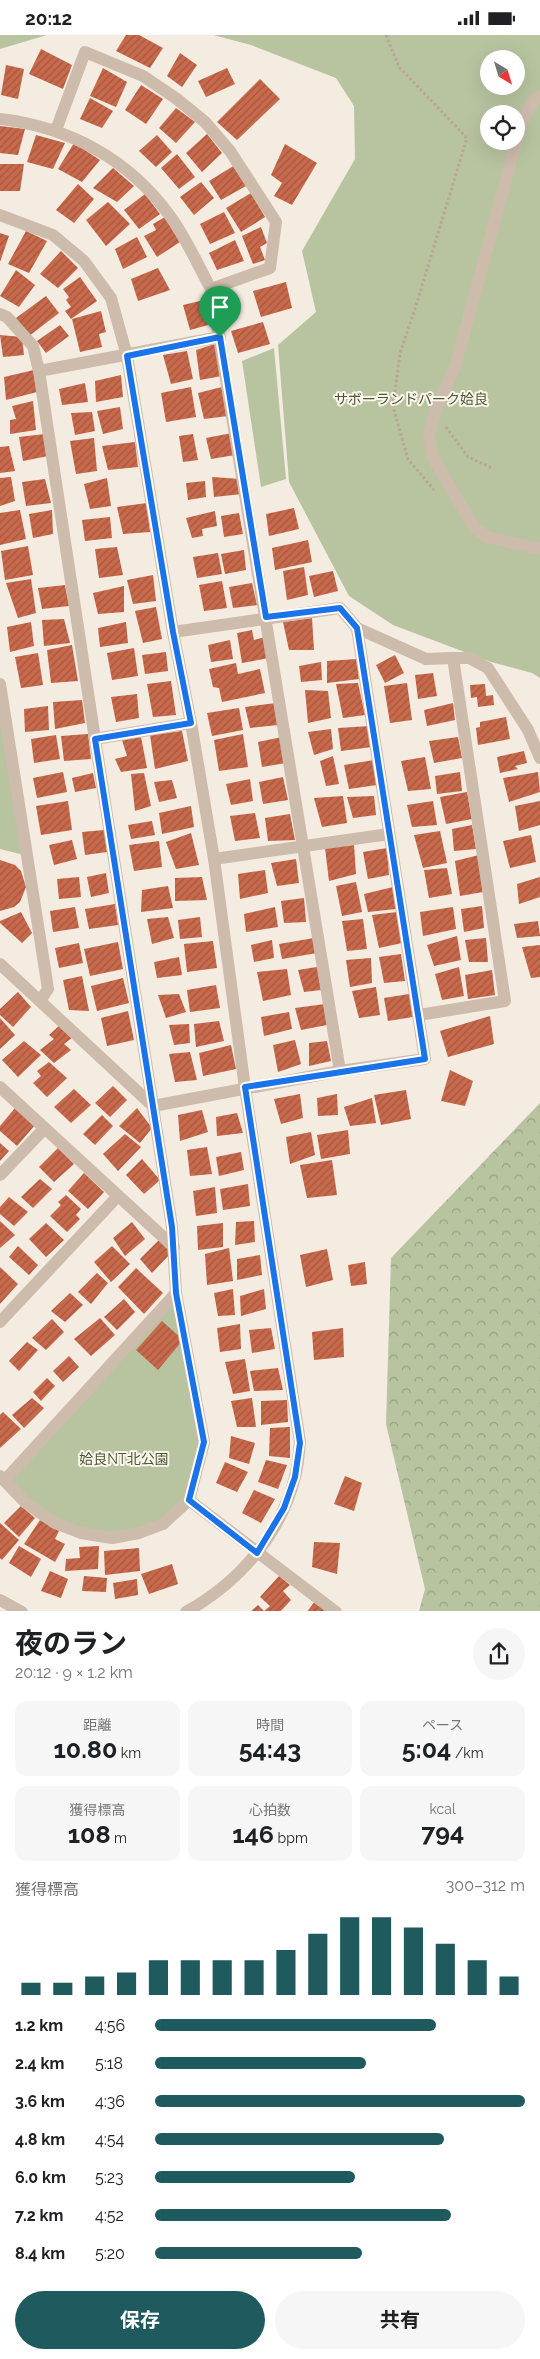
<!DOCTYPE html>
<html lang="ja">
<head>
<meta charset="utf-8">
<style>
  :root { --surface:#fff; --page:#f6f6f6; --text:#202124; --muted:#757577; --accent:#1f5a5e }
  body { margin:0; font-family:Raleway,"Noto Sans JP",sans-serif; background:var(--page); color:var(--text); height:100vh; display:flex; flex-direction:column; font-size:19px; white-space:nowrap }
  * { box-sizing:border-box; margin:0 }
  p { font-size:16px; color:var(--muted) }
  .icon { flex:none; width:28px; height:28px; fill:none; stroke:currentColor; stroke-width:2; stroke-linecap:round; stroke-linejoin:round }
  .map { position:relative; height:1576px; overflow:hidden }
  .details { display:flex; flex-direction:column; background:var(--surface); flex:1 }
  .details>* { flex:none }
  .needle { width:32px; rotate:142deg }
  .tools { position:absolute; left:480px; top:15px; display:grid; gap:10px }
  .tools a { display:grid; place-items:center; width:45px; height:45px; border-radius:50%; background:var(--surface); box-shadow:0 5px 20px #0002; font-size:25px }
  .pin { position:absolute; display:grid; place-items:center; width:42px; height:42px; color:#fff; margin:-51px -21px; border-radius:50% 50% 50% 0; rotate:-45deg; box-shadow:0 0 5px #0007 }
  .pin .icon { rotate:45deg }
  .round { display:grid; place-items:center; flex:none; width:52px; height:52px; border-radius:26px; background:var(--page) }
  .summary { display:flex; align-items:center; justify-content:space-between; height:85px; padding:0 15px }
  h1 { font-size:28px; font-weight:700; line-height:38px }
  .stats { display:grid; grid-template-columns:repeat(3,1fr); gap:8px; height:85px; padding:5px 15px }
  .stats div { display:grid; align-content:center; border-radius:12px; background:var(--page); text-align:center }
  .stats b { font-size:25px; font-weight:700 }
  .stats small { font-size:14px; font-weight:400 }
  .stats p { font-size:14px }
  .chart { height:140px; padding:10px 15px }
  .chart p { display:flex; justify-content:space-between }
  .chart svg { width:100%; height:90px; margin-top:5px; stroke:var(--accent); stroke-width:6 }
  .cta { display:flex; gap:10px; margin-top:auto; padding:10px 15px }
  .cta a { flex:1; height:58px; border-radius:30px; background:var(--accent); color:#fff; font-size:20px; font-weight:700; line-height:58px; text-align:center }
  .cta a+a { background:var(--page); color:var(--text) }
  ul { padding:0 15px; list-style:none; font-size:16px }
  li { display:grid; grid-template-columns:80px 60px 1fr; align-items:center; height:38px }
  li i { height:12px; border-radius:6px; background:var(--accent) }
  .status { display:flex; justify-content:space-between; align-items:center; height:35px; padding:0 25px; background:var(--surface); direction:ltr }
  .status svg { height:14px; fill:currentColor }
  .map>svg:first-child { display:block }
  .forest { fill:url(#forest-crowns) }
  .park { fill:#b8c4a0; fill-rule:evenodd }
  .building { fill:url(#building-hatch) }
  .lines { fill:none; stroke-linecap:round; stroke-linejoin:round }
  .path { stroke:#b9a596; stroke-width:3; stroke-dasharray:2.5 2.5; stroke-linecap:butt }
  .minor { stroke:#cdbbac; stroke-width:12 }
  .route-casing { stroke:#fff; stroke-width:10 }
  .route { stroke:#1a73e8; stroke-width:6 }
  .labels { text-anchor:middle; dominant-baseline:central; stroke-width:4; stroke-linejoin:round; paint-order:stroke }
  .park-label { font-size:14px; fill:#4a5a2e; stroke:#fbf5ee }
</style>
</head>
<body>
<div class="status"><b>20:12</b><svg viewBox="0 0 49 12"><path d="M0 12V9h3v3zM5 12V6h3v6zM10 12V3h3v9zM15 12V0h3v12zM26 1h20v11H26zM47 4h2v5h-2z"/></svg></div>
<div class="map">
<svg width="540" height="1577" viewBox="0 0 540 1577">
  <defs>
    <pattern id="forest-crowns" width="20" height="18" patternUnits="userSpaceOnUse" patternTransform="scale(1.25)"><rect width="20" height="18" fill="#b8c4a0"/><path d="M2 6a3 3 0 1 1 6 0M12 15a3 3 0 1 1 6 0" fill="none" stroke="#97a083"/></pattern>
    <pattern id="building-hatch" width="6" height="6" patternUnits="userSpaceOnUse" patternTransform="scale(1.25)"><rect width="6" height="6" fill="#c8694b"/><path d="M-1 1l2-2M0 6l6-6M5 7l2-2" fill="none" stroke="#a4573f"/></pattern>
  </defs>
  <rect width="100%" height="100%" fill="#f4ebe1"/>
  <path class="forest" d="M540,1068V1576H419L425,1554L386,1389L391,1223Z"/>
  <g class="park">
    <path d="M0,0H47L0,14Z"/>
    <path d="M213,0H540V643L532,638L491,627L393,590L349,561L289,447L278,310L316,277L302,216L355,124L354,71L336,43L251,10ZM489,24H516V51H489ZM489,79H516V106H489Z"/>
    <path d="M274,313L286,444L261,452L242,326Z"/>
    <path d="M0,653L28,821L0,814Z"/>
    <path d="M176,1258L204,1407L189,1465L163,1489L112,1503L55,1488L5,1445Z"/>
  </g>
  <g class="building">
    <path d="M126,0H139L163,13L150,33L116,16Z"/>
    <path d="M41,14L72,30L63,54L29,39Z"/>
    <path d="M180,18L197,30L182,52L167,41Z"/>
    <path d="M6,30L24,34L18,64L1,60Z"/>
    <path d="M103,33L127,47L116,72L90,61Z"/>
    <path d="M227,33L235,49L206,62L198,46Z"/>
    <path d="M260,44L280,64L237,105L217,87Z"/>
    <path d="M141,50L163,64L146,89L125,75Z"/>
    <path d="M90,63L113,76L102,93L80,84Z"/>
    <path d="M176,73L195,87L176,108L159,93Z"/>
    <path d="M0,91L25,94L18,120L0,118Z"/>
    <path d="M207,99L222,118L202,137L186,118Z"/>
    <path d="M36,100L65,108L53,134L27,127Z"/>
    <path d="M157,100L172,117L156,132L139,116Z"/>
    <path d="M74,108L100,125L82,147L58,134Z"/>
    <path d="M285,109L317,128L292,170L274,161L282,148L271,140Z"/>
    <path d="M177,119L195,142L179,154L161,133Z"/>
    <path d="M0,129H24L20,156H0Z"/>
    <path d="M235,130L246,151L221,165L209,146Z"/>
    <path d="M113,133L134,151L117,167L93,153Z"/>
    <path d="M201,147L214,163L194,180L180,162Z"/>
    <path d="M78,149L94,164L74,188L56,175Z"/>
    <path d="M251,158L265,182L241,197L226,173Z"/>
    <path d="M145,159L160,179L139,194L124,175Z"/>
    <path d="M108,167L130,189L106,211L86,185Z"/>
    <path d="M224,177L235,198L210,209L200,189Z"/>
    <path d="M165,182L180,207L157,222L144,201L156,195L153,189Z"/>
    <path d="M261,192L267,208L260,212L265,225L253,229L242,201Z"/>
    <path d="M26,196L47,206L29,238L8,229Z"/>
    <path d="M0,198L9,201L0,227Z"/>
    <path d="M137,202L147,222L123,234L115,214Z"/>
    <path d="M235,205L244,226L217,235L209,218Z"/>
    <path d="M61,216L78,233L58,253L40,239Z"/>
    <path d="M158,233L170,255L138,266L131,244Z"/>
    <path d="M16,235L35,250L19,272L0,261Z"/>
    <path d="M80,242L97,266L71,284L65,276L71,272L66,265L69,262L63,254Z"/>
    <path d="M286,247L292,273L261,282L253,256Z"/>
    <path d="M46,261L59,278L29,301L16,283Z"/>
    <path d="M200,266L208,290L190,295L183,270Z"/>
    <path d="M101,276L106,297L99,299L102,312L80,317L72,284Z"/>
    <path d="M263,287L270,309L238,318L231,296Z"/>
    <path d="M60,290L69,301L46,318L37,306Z"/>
    <path d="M0,300L22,302L24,320L3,322Z"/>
    <path d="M218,308L222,341L200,345L196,315Z"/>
    <path d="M187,316L193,344L171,349L163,320Z"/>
    <path d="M34,335L37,357L6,365L4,342Z"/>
    <path d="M121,340L123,362L96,367L95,346Z"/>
    <path d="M85,348L88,367L62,370L59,354Z"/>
    <path d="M191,352L196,382L166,387L161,358Z"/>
    <path d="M222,352L228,381L204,384L198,358Z"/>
    <path d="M33,366L36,395L10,399V385L16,384L12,371Z"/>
    <path d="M120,372L123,394L103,399L97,376Z"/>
    <path d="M92,377L95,396L75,400L71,378Z"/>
    <path d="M232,398L235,420L211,424L206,403Z"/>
    <path d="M45,399L48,421L23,426L19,402Z"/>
    <path d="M193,399L198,425L183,427L179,401Z"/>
    <path d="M94,403L97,436L76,439L70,406Z"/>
    <path d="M135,407L138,432L108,435L102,411Z"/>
    <path d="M9,411L15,436L0,438V412Z"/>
    <path d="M11,442L15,466L0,471V443Z"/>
    <path d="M212,442L241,444L242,459L214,462Z"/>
    <path d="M107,443L111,471L90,474L84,449Z"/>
    <path d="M45,444L51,468L26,471L22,447Z"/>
    <path d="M205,446L206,462L188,465L186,448Z"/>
    <path d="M147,468L150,497L123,499L117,472Z"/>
    <path d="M294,473L299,494L269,501L266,479Z"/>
    <path d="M20,475L26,504L0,510V478Z"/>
    <path d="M52,475L53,499L33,503L29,479Z"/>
    <path d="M215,476L217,491L202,494L203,501L192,503L186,483Z"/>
    <path d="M239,478L243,499L224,502L221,481Z"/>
    <path d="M110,482L112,503L85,506L82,485Z"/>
    <path d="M308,505L312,527L275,535L272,513Z"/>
    <path d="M28,511L33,540L5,545L1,516Z"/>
    <path d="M117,512L123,540L99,543L95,514Z"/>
    <path d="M244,515L246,535L225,539L221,519Z"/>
    <path d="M218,518L222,539L197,543L193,522Z"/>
    <path d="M304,532L308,560L287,565L283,536Z"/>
    <path d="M333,536L338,556L314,562L309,541Z"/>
    <path d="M153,540L156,566L133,569L127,545Z"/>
    <path d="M31,544L36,578L18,583L6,548Z"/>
    <path d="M222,546L227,573L204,576L199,550Z"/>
    <path d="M252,548L257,570L233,573L229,552Z"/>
    <path d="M65,550L69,571L42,574L38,553Z"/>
    <path d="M124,551V577L98,579L93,558Z"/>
    <path d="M156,572L162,604L143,608L135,576Z"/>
    <path d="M312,583L314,615H289L283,587Z"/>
    <path d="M64,584L70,608L44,611L42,585Z"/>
    <path d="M31,587L34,611L10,617L7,592Z"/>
    <path d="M126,587L128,608L100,612L98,593Z"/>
    <path d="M252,595L254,605L265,602L269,623L242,628L237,598Z"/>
    <path d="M230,605L233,624L211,627L208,610Z"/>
    <path d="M72,610L78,646L51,648L47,615Z"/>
    <path d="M134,613L138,641L112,645L107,618Z"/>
    <path d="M166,617L168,636L145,639L142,620Z"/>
    <path d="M38,618L43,650L21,653L15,622Z"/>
    <path d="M395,620L404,638L385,648L376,630Z"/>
    <path d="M357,624L359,644L327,648V626Z"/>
    <path d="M321,627L322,645L301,647L299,631Z"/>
    <path d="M236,628L238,639L260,634L265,658L222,667L219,653L213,652L209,634Z"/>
    <path d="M433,638L437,661L418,664L415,640Z"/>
    <path d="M171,646L176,680L153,682L147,649Z"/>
    <path d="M358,648L365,680L343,683L336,649Z"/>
    <path d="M407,648L412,685L390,688L384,651Z"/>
    <path d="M485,649L486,661L493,660L494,670L478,672L477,662L471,663L470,650Z"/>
    <path d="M305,655L328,656L331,683L308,688Z"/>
    <path d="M137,659L139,683L116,687L111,662Z"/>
    <path d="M82,665L85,688L55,694L53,667Z"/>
    <path d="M276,668L278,690L250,693L245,672Z"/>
    <path d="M453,668L455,685L427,691L424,675Z"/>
    <path d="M48,671L49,695L25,697L24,674Z"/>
    <path d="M239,673L243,695L212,701L207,678Z"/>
    <path d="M506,682L510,704L478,710L476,693L480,692V687Z"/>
    <path d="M370,691L372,712L341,716L338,693Z"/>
    <path d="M331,694L333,714L314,720L308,697Z"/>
    <path d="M182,696L188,726L155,734L150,700Z"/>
    <path d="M88,699L91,724L64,726L61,701Z"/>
    <path d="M243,699L248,732L219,736L214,705Z"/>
    <path d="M56,700L60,724L34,728L31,704Z"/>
    <path d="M141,702L147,733L121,737L115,724L127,721L122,705Z"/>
    <path d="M282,702L286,728L262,732L258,707Z"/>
    <path d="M458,702L462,723L434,728L429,706Z"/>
    <path d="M524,716L527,728L515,731L518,734L500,738L497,722Z"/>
    <path d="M333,721L339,749L326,751L320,726Z"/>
    <path d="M425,722L431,754L408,756L401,726Z"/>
    <path d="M374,725L377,750L349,754L344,730Z"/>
    <path d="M63,737L67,757L37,763L33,743Z"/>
    <path d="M460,737L462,756L437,759L435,741Z"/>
    <path d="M538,737L540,757L509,767L503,743Z"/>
    <path d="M93,738L96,753L75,757L72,743Z"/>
    <path d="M144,738L151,771L135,776L131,739Z"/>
    <path d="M283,742L288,765L263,769L259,747Z"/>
    <path d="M250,744L253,766L231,770L226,749Z"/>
    <path d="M172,745L177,763L159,767L154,747Z"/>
    <path d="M467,757L472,784L446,789L440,762Z"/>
    <path d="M343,761L347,788L322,792L314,763Z"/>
    <path d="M374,761L376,780L353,783L347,762Z"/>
    <path d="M68,766L72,795L41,800L36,771Z"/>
    <path d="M433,766L437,790L412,792L407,770Z"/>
    <path d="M540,766V790L519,796L515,771Z"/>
    <path d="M191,771L194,792L162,799L159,778Z"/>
    <path d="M255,778L260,803L235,806L230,781Z"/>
    <path d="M290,779L295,805L268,806L265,783Z"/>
    <path d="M152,786L155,800L131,804L128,790Z"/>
    <path d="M472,790L476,814L454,816L452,794Z"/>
    <path d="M104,795L107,817L85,820L82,797Z"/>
    <path d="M440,796L447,828L423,833L414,800Z"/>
    <path d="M191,798L199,830L176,834L166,807Z"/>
    <path d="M531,800L536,827L510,833L503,806Z"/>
    <path d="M72,805L77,824L54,830L49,810Z"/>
    <path d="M159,806L162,832L134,836L129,810Z"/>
    <path d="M354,810L356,839L329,846L325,813Z"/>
    <path d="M387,813L389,840L368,844L363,817Z"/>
    <path d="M479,820L483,857L460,861L455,826Z"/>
    <path d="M296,824L299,848L277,851L271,828Z"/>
    <path d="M0,825L15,830L21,836L26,852L20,867L14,872L0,876Z"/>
    <path d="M447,833L452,859L429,863L424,835Z"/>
    <path d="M265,835L268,858L240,864L238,839Z"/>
    <path d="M106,838L109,858L91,862L87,842Z"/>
    <path d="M79,842L81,862L59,864L57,844Z"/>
    <path d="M202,842L207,865L175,866V843Z"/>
    <path d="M540,842V862L519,869L517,849Z"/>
    <path d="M356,847L362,877L342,881L336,851Z"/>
    <path d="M168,851L173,873L141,877L142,855Z"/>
    <path d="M393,852L396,874L368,877L364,859Z"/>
    <path d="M304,863L306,887L284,888L281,866Z"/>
    <path d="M115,869L118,890L89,894L85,874Z"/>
    <path d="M482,871L484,893L464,897L461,874Z"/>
    <path d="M75,872L79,893L53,897L50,876Z"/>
    <path d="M275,872L278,892L246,897L244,879Z"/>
    <path d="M453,872L456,894L423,901L420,877Z"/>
    <path d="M21,877L32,898L22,908L0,888V886Z"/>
    <path d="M397,877L402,908L379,913L372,880Z"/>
    <path d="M168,882L174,903L152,909L147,884Z"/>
    <path d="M200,882L202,902L180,904L178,885Z"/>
    <path d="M363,884L367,914L347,916L342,886Z"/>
    <path d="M538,886L540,901L517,903L514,889Z"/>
    <path d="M457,901L461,925L434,931L427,910Z"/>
    <path d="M314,903L317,918L282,924L279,909Z"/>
    <path d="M486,903L488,927H469L465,905Z"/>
    <path d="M272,905L274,923L254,927L251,910Z"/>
    <path d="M213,906L217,933L187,937L184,909Z"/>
    <path d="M118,907L123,934L90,941L84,914Z"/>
    <path d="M79,908L83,928L59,933L55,913Z"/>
    <path d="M540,910V942L531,943L522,912Z"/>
    <path d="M401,919L405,946L384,948L379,922Z"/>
    <path d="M179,922L182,940L157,943L154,927Z"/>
    <path d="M371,923L372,948L350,952L346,925Z"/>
    <path d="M317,932L321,955L304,957L298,935Z"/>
    <path d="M459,932L464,961L442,965L435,939Z"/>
    <path d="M287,934L291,960L263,966L257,937Z"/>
    <path d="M492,935L495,960L468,964L465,940Z"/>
    <path d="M82,941L89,976L69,975L63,945Z"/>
    <path d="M123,943L129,968L97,976L91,951Z"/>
    <path d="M216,950L220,973L190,977L187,955Z"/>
    <path d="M376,952L380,980L359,983L352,956Z"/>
    <path d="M18,957L31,972L13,992L0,980V974Z"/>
    <path d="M179,959L186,977L166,983L158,960Z"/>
    <path d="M409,959L413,982L388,986L384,963Z"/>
    <path d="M325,969L327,990L301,995L295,973Z"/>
    <path d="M128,976L134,1005L107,1011L101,983Z"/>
    <path d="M289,977L292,994L264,1001L261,982Z"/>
    <path d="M490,981L494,1009L448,1022L440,996Z"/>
    <path d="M0,983L15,1000L0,1014Z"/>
    <path d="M219,986L224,1006L196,1012L194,989Z"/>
    <path d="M189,989L190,1008L174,1010L169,990Z"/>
    <path d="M60,990L73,1002L64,1009L71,1015L54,1028L40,1015L54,1004L49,1000Z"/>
    <path d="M295,1005L301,1029L278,1037L273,1010Z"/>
    <path d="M24,1006L41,1020L18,1042L2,1025Z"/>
    <path d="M327,1006L331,1026L309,1031V1008Z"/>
    <path d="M231,1010L236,1034L203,1041L199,1018Z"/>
    <path d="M190,1017L197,1045L175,1047L169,1019Z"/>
    <path d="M49,1027L67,1043L47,1062L33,1048L41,1041L37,1036Z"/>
    <path d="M450,1035L473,1046L465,1071L441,1066Z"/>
    <path d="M113,1051L127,1065L110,1082L95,1068Z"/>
    <path d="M74,1054L91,1070L71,1088L54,1072Z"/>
    <path d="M406,1055L411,1084L381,1090L374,1060Z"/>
    <path d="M300,1059L303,1083L281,1089L274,1064Z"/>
    <path d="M337,1059L338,1080L318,1081L317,1063Z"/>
    <path d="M372,1063L376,1088L350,1091L344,1072Z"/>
    <path d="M15,1073L35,1090L17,1111L0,1096V1091Z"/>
    <path d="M137,1073L152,1093L140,1108L119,1091Z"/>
    <path d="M202,1075L208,1097L180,1106L178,1080Z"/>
    <path d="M237,1078L243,1098L217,1101L216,1082Z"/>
    <path d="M102,1080L113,1091L95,1110L83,1099Z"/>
    <path d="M348,1095L350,1119L321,1124L317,1100Z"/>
    <path d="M311,1097L315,1120L290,1129L286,1102Z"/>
    <path d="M125,1099L141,1112L118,1136L103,1119Z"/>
    <path d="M0,1108L9,1116L0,1126Z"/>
    <path d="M207,1112L212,1139L190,1141L187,1115Z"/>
    <path d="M58,1113L74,1129L54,1147L39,1132Z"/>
    <path d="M241,1117L244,1135L219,1141L216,1122Z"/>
    <path d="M142,1124L160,1145L144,1159L126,1140Z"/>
    <path d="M332,1125L337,1160L307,1163L300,1130Z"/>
    <path d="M84,1138L104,1157L88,1174L68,1156Z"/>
    <path d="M40,1144L52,1154L33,1173L21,1162Z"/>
    <path d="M248,1149L250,1171L223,1175L220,1154Z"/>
    <path d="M215,1152L217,1178L196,1181L193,1156Z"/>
    <path d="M66,1160L81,1174L76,1180L80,1184L67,1197L50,1181L61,1170L58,1167Z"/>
    <path d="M9,1162L28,1177L14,1191L0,1179V1172Z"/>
    <path d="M0,1186L15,1200L0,1213Z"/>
    <path d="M254,1186L255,1207L235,1210L236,1187Z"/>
    <path d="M132,1187L145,1204L125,1221L113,1203Z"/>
    <path d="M46,1188L64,1205L46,1222L29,1204Z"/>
    <path d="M223,1188V1212L198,1215L197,1191Z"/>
    <path d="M159,1205L171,1218L152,1238L140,1224Z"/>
    <path d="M18,1211L38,1230L29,1240L9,1222Z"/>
    <path d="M112,1211L130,1229L111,1247L94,1227Z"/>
    <path d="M229,1213L233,1246L207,1250L205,1219Z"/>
    <path d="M327,1214L333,1245L306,1252L300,1220Z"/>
    <path d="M260,1220L262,1240L237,1245V1224Z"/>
    <path d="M365,1227L367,1249L351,1251L348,1230Z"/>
    <path d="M0,1232L18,1249L0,1269Z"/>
    <path d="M136,1233L163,1258L144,1279L118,1252Z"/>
    <path d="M97,1238L108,1248L91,1269L78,1257Z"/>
    <path d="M233,1254L235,1280L218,1281L214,1258Z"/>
    <path d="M264,1254L266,1274L241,1281L240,1261Z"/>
    <path d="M70,1258L83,1270L65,1287L51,1276Z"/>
    <path d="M124,1264L135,1277L117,1295L104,1282Z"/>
    <path d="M100,1283L115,1300L91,1321L74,1304Z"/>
    <path d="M52,1284L64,1297L46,1315L32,1303Z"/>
    <path d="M162,1286L183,1305L158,1335L136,1315Z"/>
    <path d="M240,1289L241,1314L220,1317L217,1293Z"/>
    <path d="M271,1293L275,1314L252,1318L249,1295Z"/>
    <path d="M343,1293L344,1322L314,1325L312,1297Z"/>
    <path d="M27,1307L38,1315L19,1336L9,1326Z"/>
    <path d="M69,1321L79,1332L63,1347L53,1336Z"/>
    <path d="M245,1324L250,1356L233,1359L225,1327Z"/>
    <path d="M278,1333L283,1355L254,1356L250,1336Z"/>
    <path d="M47,1343L55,1351L41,1366L33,1357Z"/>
    <path d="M32,1363L44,1373L24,1393L12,1380Z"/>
    <path d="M252,1363L256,1392H237L231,1366Z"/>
    <path d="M287,1365L288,1387L261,1390V1366Z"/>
    <path d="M3,1377L21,1394L0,1413V1380Z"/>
    <path d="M290,1392V1423L269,1421L270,1393Z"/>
    <path d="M231,1401L255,1408L249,1429L229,1423Z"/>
    <path d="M266,1425L287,1430L278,1454L258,1447Z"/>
    <path d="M225,1427L248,1437L237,1457L216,1448Z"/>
    <path d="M345,1441L362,1448L354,1476L334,1469Z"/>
    <path d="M254,1455L275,1464L261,1488L242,1478Z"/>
    <path d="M21,1471L35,1483L19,1502L4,1488Z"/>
    <path d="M40,1485L59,1496L55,1504L65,1509L55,1527L24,1509Z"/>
    <path d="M0,1488L19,1505L2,1525L0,1523Z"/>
    <path d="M314,1507L340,1508L337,1539L312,1532Z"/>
    <path d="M19,1511L41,1524L31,1542L9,1528Z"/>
    <path d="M99,1511L98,1534L65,1536L66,1524L80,1523L79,1512Z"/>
    <path d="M139,1513L140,1536L105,1540L104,1516Z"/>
    <path d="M172,1529L178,1549L149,1559L141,1539Z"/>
    <path d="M50,1536L68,1544L61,1563L41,1556Z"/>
    <path d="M84,1541L107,1543L106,1557L82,1556Z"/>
    <path d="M279,1541L290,1550L283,1556L291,1565L280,1577H250L258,1570L264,1576L270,1571L260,1562Z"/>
    <path d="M137,1544L138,1560L115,1564L113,1548Z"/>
    <path d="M315,1566L329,1577H307Z"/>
  </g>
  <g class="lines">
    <g class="path">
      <path d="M386,0L399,32L467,103L414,277L400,318L393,372L408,424L434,455"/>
      <path d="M446,392L468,422L492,433"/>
    </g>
    <g class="minor">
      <path d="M540,61L534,65L522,86L455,332L435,377L429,400L433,423L474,492L487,502L540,514"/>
      <path d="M0,84C69,92 129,124 170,181C186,203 198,230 211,254L340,1036"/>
      <path d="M56,95L85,17L143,41L177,64L205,87L230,116L276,187L270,233L211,254"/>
      <path d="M0,180L53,200L84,226L111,263L127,321L173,597L191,688L214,824L245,1053L300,1407C299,1419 298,1431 295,1442C280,1501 238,1548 186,1577"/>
      <path d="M0,279L7,282L33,311L39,336L95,704L172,1192L176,1258L204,1407L189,1465L163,1489L139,1498L112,1503L81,1498L55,1488L26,1468L0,1441"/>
      <path d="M39,336L220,302"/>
      <path d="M173,597L340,573L357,593L426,624L453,623L505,966L419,980"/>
      <path d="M453,623H469L488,633L528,695L540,723"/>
      <path d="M0,649L48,954L40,966"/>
      <path d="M95,704L191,688"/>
      <path d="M214,824L389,799"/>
      <path d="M0,929L153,1071"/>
      <path d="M0,1052L174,1212"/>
      <path d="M153,1071L340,1036L425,1024L357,593"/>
      <path d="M0,1140L44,1094"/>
      <path d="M0,1287L117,1162"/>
      <path d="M5,1445L176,1258"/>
      <path d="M189,1465L336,1577"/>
      <path d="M0,1565L22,1577"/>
    </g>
  </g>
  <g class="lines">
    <g class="route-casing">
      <path id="route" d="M220,302L266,582L340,573L357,593L425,1024L245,1052L300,1408L295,1442L284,1473L257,1518L189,1465L204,1407L176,1258L172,1192L95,704L191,688L173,597L127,321Z"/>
    </g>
    <use href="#route" class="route"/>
  </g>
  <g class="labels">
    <g class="park-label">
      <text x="411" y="364">サボーランドパーク姶良</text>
      <text x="124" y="1424">姶良NT北公園</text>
    </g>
  </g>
</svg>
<div class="tools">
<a><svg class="needle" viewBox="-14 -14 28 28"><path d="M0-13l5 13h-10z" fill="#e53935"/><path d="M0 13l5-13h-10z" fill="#757577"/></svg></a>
<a><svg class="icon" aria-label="locate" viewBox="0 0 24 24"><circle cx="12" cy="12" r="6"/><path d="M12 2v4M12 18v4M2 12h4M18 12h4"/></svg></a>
</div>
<div class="pin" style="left:220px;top:302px;background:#1e9e55"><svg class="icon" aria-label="arrive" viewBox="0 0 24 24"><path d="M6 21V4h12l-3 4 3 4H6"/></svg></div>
</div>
<section class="details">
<div class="summary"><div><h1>夜のラン</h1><p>20:12 · 9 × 1.2 km</p></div><a class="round"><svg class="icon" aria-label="share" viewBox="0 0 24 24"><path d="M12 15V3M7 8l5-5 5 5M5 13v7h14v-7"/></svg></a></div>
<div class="stats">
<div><p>距離</p><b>10.80<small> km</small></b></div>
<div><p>時間</p><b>54:43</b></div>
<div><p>ペース</p><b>5:04<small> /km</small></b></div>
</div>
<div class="stats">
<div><p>獲得標高</p><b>108<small> m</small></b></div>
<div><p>心拍数</p><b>146<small> bpm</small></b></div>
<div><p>kcal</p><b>794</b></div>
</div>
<div class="chart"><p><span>獲得標高</span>300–312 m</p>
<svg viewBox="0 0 160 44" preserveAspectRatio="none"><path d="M5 44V38M15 44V38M25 44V35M35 44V33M45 44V27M55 44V27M65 44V27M75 44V27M85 44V22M95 44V14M105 44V6M115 44V6M125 44V11M135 44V19M145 44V27M155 44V35"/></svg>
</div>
<ul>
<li><b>1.2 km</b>4:56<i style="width:76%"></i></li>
<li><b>2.4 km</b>5:18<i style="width:57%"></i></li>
<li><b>3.6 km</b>4:36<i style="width:100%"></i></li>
<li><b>4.8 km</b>4:54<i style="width:78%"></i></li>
<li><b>6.0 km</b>5:23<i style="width:54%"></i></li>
<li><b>7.2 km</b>4:52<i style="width:80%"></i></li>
<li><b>8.4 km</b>5:20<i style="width:56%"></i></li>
</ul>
<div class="cta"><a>保存</a><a>共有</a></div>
</section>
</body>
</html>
